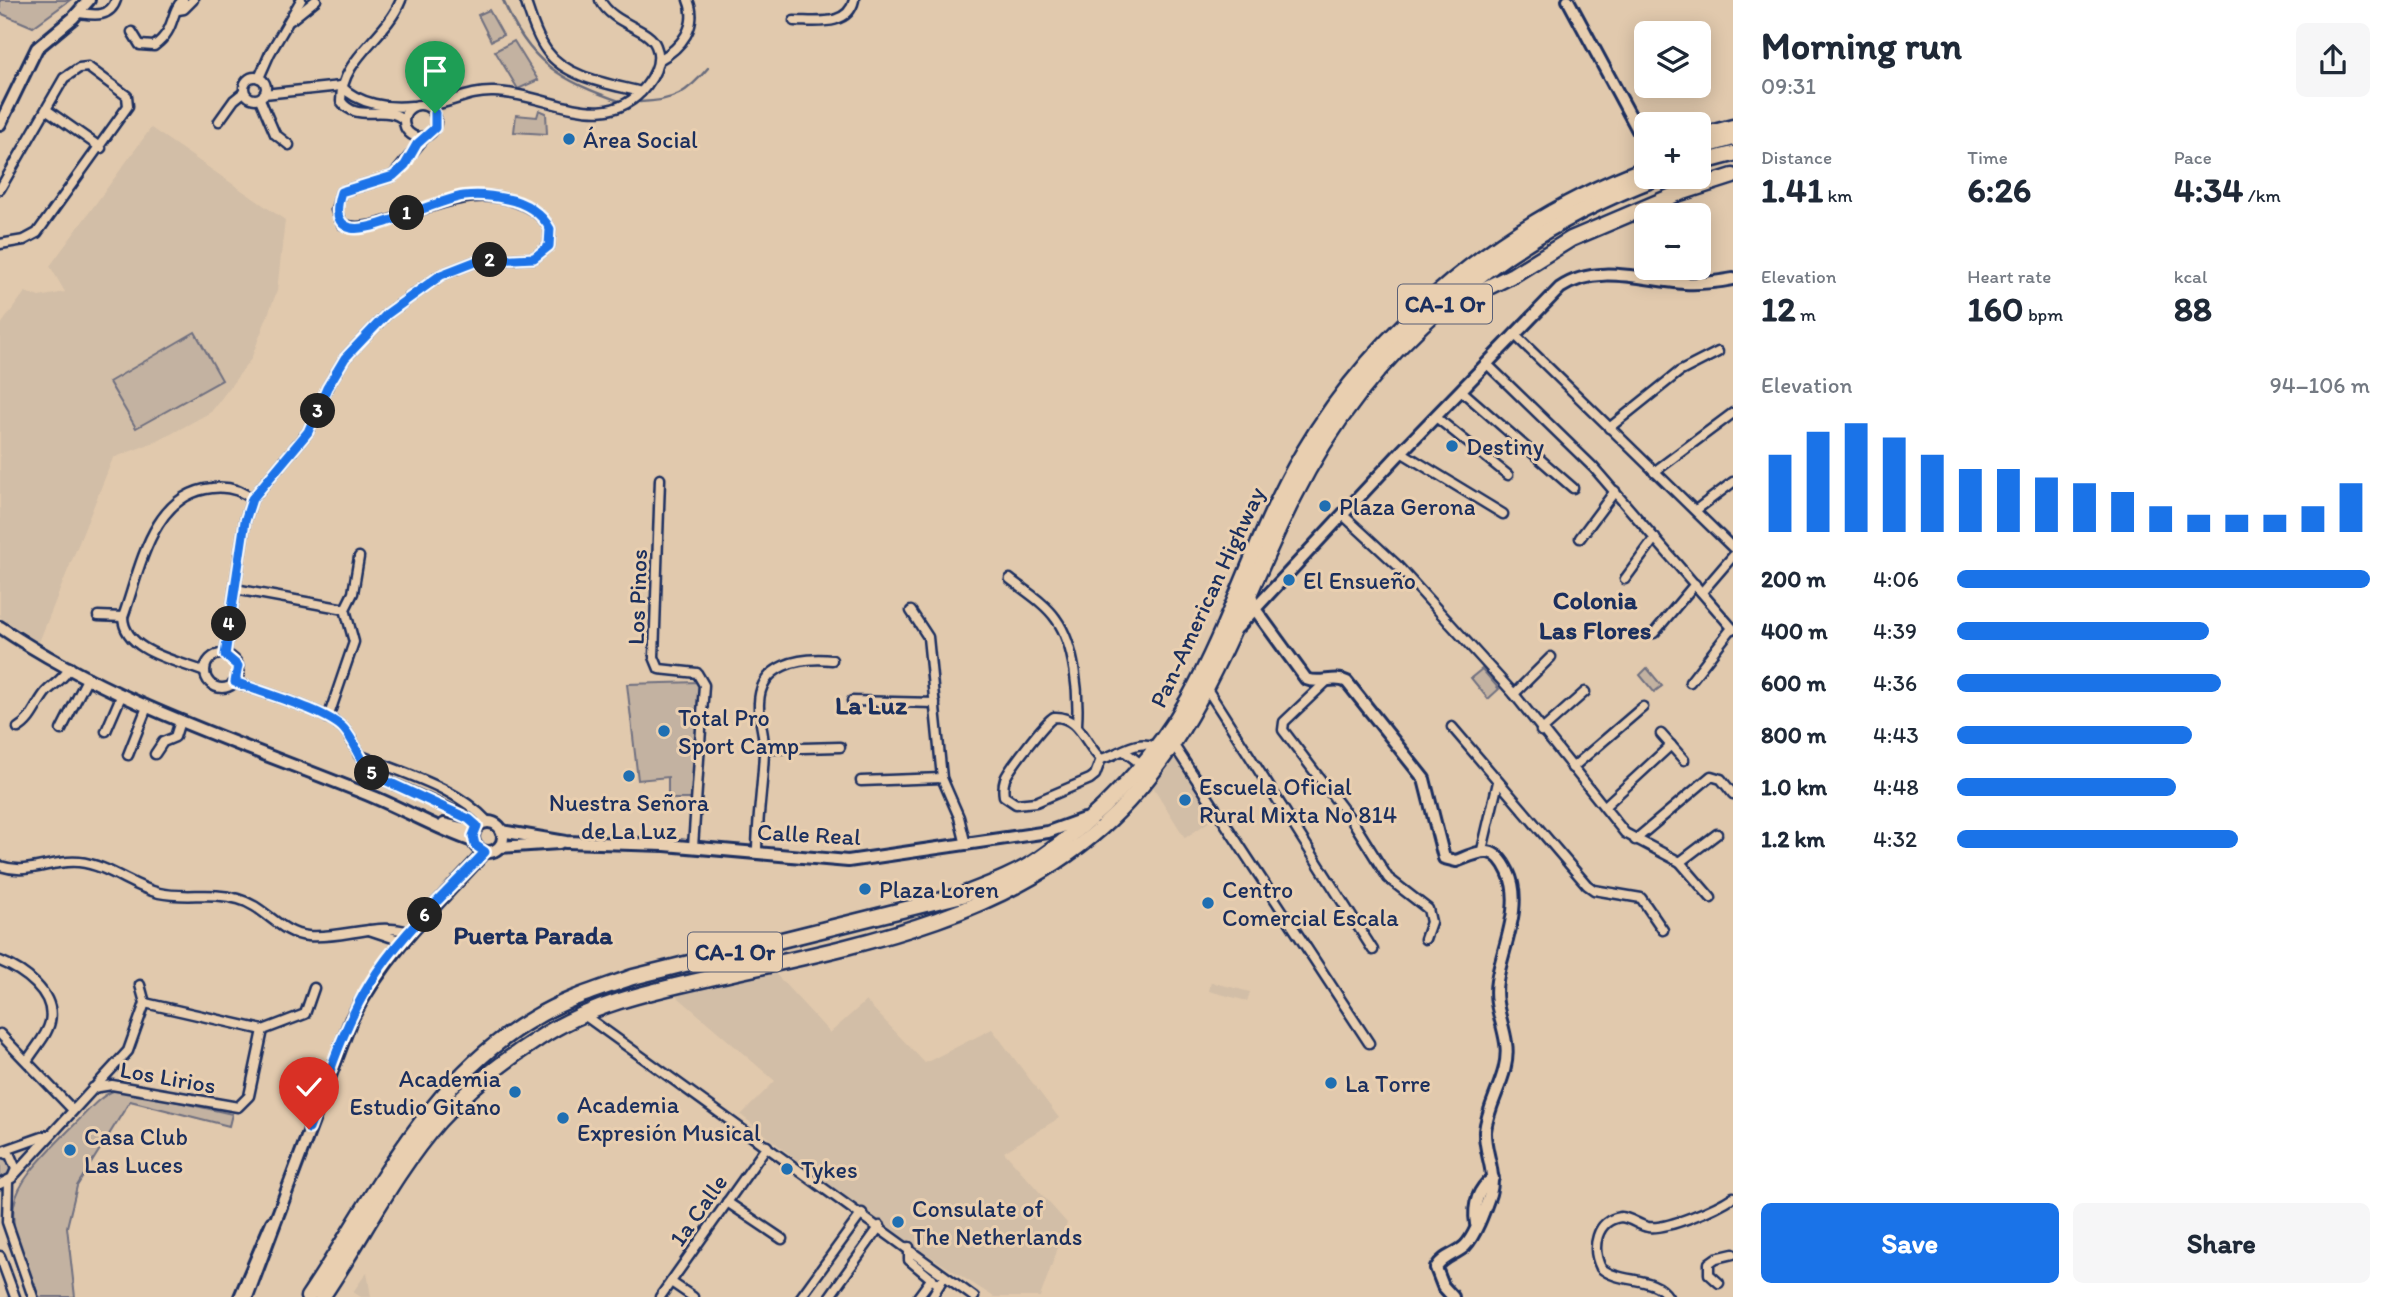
<!DOCTYPE html>
<html lang="en">
<head>
<meta charset="utf-8">
<style>
  :root { --surface:#fff; --page:#f6f6f7; --text:#1f2937; --muted:#747a83; --accent:#1a73e8 }
  body { margin:0; font-family:Itim,sans-serif; background:var(--page); color:var(--text); height:100vh; display:flex; flex-direction:column; font-size:26px; white-space:nowrap }
  * { box-sizing:border-box; margin:0 }
  p { font-size:23px; color:var(--muted) }
  .icon { flex:none; width:38px; height:38px; fill:none; stroke:currentColor; stroke-width:2; stroke-linecap:round; stroke-linejoin:round }
  .map { position:relative; flex:1; overflow:hidden }
  .drawer { display:flex; flex-direction:column; background:var(--surface); width:665px }
  .drawer>* { flex:none }
  .fabs { position:absolute; left:1634px; top:21px; display:grid; gap:14px }
  .fabs a { display:grid; place-items:center; width:77px; height:77px; border-radius:10px; background:var(--surface); box-shadow:0 4px 18px #0003; font-size:35px }
  .pin { position:absolute; display:grid; place-items:center; width:60px; height:60px; color:#fff; margin:-72px -30px; border-radius:50% 50% 50% 0; rotate:-45deg; box-shadow:0 0 7px #0007 }
  .pin .icon { rotate:45deg }
  .km { position:absolute; width:35px; height:35px; margin:-18px; border-radius:50%; background:#222; color:#fff; font-size:19px; line-height:35px; text-align:center }
  .round { display:grid; place-items:center; flex:none; width:74px; height:74px; border-radius:10px; background:var(--page) }
  .summary { display:flex; align-items:center; justify-content:space-between; height:119px; padding:0 28px }
  h1 { font-size:38px; font-weight:700; line-height:52px }
  .metrics { display:grid; grid-template-columns:repeat(3,1fr); gap:10px; height:119px; padding:7px 28px }
  .metrics div { display:grid; align-content:center }
  .metrics b { font-size:35px; font-weight:700 }
  .metrics small { font-size:19px; font-weight:400 }
  .metrics p { font-size:19px }
  .chart { height:196px; padding:14px 28px }
  .chart p { display:flex; justify-content:space-between }
  .chart svg { width:100%; height:126px; margin-top:7px; stroke:var(--accent); stroke-width:6 }
  .action { display:flex; gap:14px; margin-top:auto; padding:14px 28px }
  .action a { flex:1; height:80px; border-radius:10px; background:var(--accent); color:#fff; font-size:28px; font-weight:700; line-height:80px; text-align:center }
  .action a+a { background:var(--page); color:var(--text) }
  ul { padding:0 28px; list-style:none; font-size:23px }
  li { display:grid; grid-template-columns:112px 84px 1fr; align-items:center; height:52px }
  li i { height:18px; border-radius:9px; background:var(--accent) }
  main { display:flex; flex:1; min-height:0 }
  .map>svg:first-child { display:block }
  .built { fill:#d2bea7 }
  .green { fill:#c3b2a1; stroke:#6f7080; stroke-width:2 }
  .lines { fill:none; stroke-linecap:round; stroke-linejoin:round }
  .stream { stroke:#696c7d; stroke-width:2.5 }
  .street-casing { stroke:#1b2f5e; stroke-width:13 }
  .secondary-casing { stroke:#1b2f5e; stroke-width:16 }
  .highway-casing { stroke:#1b2f5e; stroke-width:19 }
  .street { stroke:#e9cfb0; stroke-width:8 }
  .secondary { stroke:#e9cfb0; stroke-width:10 }
  .highway { stroke:#e9cfb0; stroke-width:14 }
  .route-casing { stroke:#fff; stroke-width:14 }
  .route { stroke:#1a73e8; stroke-width:9 }
  .poi-dot { fill:#1f6fb2; stroke:#e9cfb0; stroke-width:2.5 }
  .labels { text-anchor:middle; dominant-baseline:central; stroke-width:6; stroke-linejoin:round; paint-order:stroke }
  .shield { fill:#e9cfb0; stroke:#595f77; stroke-width:2 }
  .shield-label { font-size:23px; font-weight:bold; fill:#1b2f5e }
  .poi-label { font-size:24px; fill:#1b2f5e; stroke:#e9cfb0; text-anchor:start }
  .street-label { font-size:24px; fill:#1b2f5e; stroke:#e9cfb0 }
  .neighbourhood-label { font-size:26px; font-weight:bold; fill:#1b2f5e; stroke:#e9cfb0 }
</style>
</head>
<body>
<main>
<div class="map">
<svg width="1733" height="1297" viewBox="0 0 1733 1297">
  <rect width="100%" height="100%" fill="#e1c9ad"/>
  <filter id="ink" filterUnits="userSpaceOnUse"><feTurbulence type="fractalNoise" baseFrequency=".0143" numOctaves="2"/><feDisplacementMap in="SourceGraphic" scale="14" xChannelSelector="R" yChannelSelector="G"/><feConvolveMatrix kernelMatrix="1 2 1 2 8 2 1 2 1" color-interpolation-filters="sRGB"/></filter>
  <g filter="url(#ink)">
    <g class="built">
      <path d="M151,128L285,220L277,291L251,359L211,412L160,440L113,458L39,642L0,617V326L25,292L39,297L65,292L50,266Z"/>
      <path d="M1177,754L1219,815L1185,838L1152,785Z"/>
      <path d="M771,969L830,1033L866,1001L925,1063L992,1029L1059,1118L1004,1152L1067,1223L1040,1297H994L862,1213L741,1115L775,1081L672,992Z"/>
      <path d="M1211,982L1250,992L1247,1001L1209,991Z"/>
      <path d="M367,1272L371,1297H361L353,1292Z"/>
    </g>
    <g class="green">
      <path d="M0,0H70L33,27L0,13Z"/>
      <path d="M489,10L503,35L491,41L478,15Z"/>
      <path d="M514,41L538,80L518,89L495,51Z"/>
      <path d="M539,110L546,113L547,134L514,132L516,115L537,117Z"/>
      <path d="M195,332L222,380L136,428L109,382Z"/>
      <path d="M1647,668L1662,686L1654,692L1640,675Z"/>
      <path d="M1482,669L1499,689L1488,699L1471,678Z"/>
      <path d="M699,682L692,799H668V777L638,780L627,684Z"/>
      <path d="M120,1089L232,1114L229,1126L130,1101L77,1186L67,1227L75,1297H39C1,1206 0,1199 70,1129C84,1116 101,1092 120,1089Z"/>
      <path d="M0,1155L8,1157L13,1168L10,1175L0,1179Z"/>
    </g>
    <g class="lines">
      <g class="stream">
        <path d="M503,0C528,62 561,81 622,102"/>
        <path d="M640,102C674,101 687,93 708,68"/>
      </g>
      <g class="street-casing">
        <g id="street">
          <path d="M401,0C386,38 341,58 341,101C357,124 386,103 404,120"/>
          <path d="M525,0C531,17 536,36 547,51C566,78 611,84 641,92"/>
          <path d="M178,10L184,9L193,0"/>
          <path d="M79,13C94,15 110,18 116,0"/>
          <path d="M291,20L316,0"/>
          <path d="M794,21C816,21 848,27 854,0"/>
          <path d="M132,32L140,45L154,46C177,29 169,13 183,0"/>
          <path d="M659,60C681,48 699,26 688,0"/>
          <circle cx="255" cy="88" r="11"/>
          <path d="M259,78L270,53L301,0"/>
          <path d="M341,86C358,104 389,109 412,106"/>
          <path d="M264,94L341,86"/>
          <path d="M260,99L275,134L289,145"/>
          <circle cx="420" cy="121" r="16"/>
          <path d="M427,106C450,104 468,91 494,92C548,93 607,138 647,85C656,73 662,60 656,46C649,27 614,26 600,0"/>
          <path d="M47,110L101,148"/>
          <path d="M219,121L234,100L244,92"/>
          <path d="M0,189L64,78L79,68L88,67L127,96L128,106L37,233L24,240L0,244"/>
          <path d="M1514,334L1733,548"/>
          <path d="M1487,364L1594,468L1733,629"/>
          <path d="M1463,392L1573,488"/>
          <path d="M1437,418L1508,475"/>
          <path d="M1609,428L1679,372L1718,352"/>
          <path d="M1401,452L1503,514"/>
          <path d="M1654,472L1733,413"/>
          <path d="M660,479L654,657L659,669L697,673L704,685L693,847"/>
          <path d="M1696,510L1733,482"/>
          <path d="M1343,515L1397,565L1514,694L1625,833L1680,862L1711,898"/>
          <path d="M1580,538L1615,491"/>
          <path d="M1010,579C1025,591 1045,603 1056,619C1075,645 1079,694 1077,725"/>
          <path d="M1625,579L1655,538"/>
          <path d="M235,589L345,609"/>
          <path d="M1702,592L1733,556"/>
          <path d="M911,611L928,637L942,778L959,817L966,845"/>
          <path d="M98,616L123,617"/>
          <path d="M1654,633L1695,584"/>
          <circle cx="222" cy="671" r="17"/>
          <path d="M225,655L245,521L252,499L308,432L327,388L345,358L387,314L441,275L477,261L534,258L549,246L550,229C543,216 530,207 516,202C453,178 378,241 342,224L336,210L341,192L393,176L425,137"/>
          <path d="M205,672C179,661 124,652 123,617C140,571 151,494 212,488C227,486 241,490 252,499"/>
          <path d="M1327,681L1284,722L1283,730L1355,825L1388,878L1428,909L1431,922L1425,939"/>
          <path d="M235,682C260,692 328,711 344,729C358,745 360,765 378,777L457,812L477,826"/>
          <path d="M1690,682L1732,628"/>
          <path d="M1207,689L1373,950"/>
          <path d="M1514,694L1551,657"/>
          <path d="M852,701L935,703"/>
          <path d="M328,718L354,642L345,609L353,593L359,557"/>
          <path d="M1452,727L1587,885L1594,890L1641,898L1663,930"/>
          <path d="M18,728C32,720 36,704 46,692C55,683 64,679 70,667"/>
          <path d="M61,730L88,677"/>
          <path d="M106,731L122,694"/>
          <path d="M1541,731L1585,692"/>
          <path d="M1661,734L1684,760"/>
          <path d="M1173,744L1369,1043"/>
          <path d="M764,749L840,747"/>
          <path d="M1124,751L1141,764"/>
          <path d="M155,754L163,742L175,737L180,721"/>
          <path d="M128,755L147,707"/>
          <path d="M359,755C404,774 455,786 488,822"/>
          <path d="M1101,759L1095,775L1090,779L1036,802L1016,804L1004,796C1003,790 1003,785 1005,779C1009,769 1045,722 1054,717C1080,716 1085,745 1101,759C1119,755 1136,738 1155,747"/>
          <path d="M1572,768L1643,707"/>
          <path d="M861,781L942,778"/>
          <path d="M1605,806L1671,745"/>
          <path d="M1635,840L1711,776L1721,779L1733,794"/>
          <path d="M1482,850L1498,782"/>
          <path d="M757,852C757,818 763,785 764,751C765,734 758,719 759,703C760,664 800,657 832,660"/>
          <path d="M1680,862L1717,834"/>
          <path d="M0,866C31,876 50,859 79,862C108,865 131,886 159,893C185,899 212,891 238,899C265,906 280,934 308,936C344,939 373,922 409,932"/>
          <path d="M369,930L402,941"/>
          <path d="M0,961C23,970 56,993 50,1022C47,1036 34,1049 27,1061"/>
          <path d="M145,1003L263,1030L305,1014L314,988"/>
          <path d="M584,1015L974,1297"/>
          <path d="M0,1034L73,1110"/>
          <path d="M93,1088L112,1085L238,1107L249,1096L263,1030"/>
          <path d="M0,1152L51,1134"/>
          <path d="M15,1174L128,1051L145,1003L140,985"/>
          <path d="M8,1182L7,1222L33,1297"/>
          <path d="M0,1184L12,1178L16,1169L10,1155L0,1152"/>
          <path d="M727,1202L782,1239"/>
          <path d="M909,1247V1260L939,1285"/>
          <path d="M0,1256L15,1297"/>
          <path d="M671,1282L693,1297"/>
          <path d="M1719,1283L1709,1274V1263L1716,1258L1733,1254"/>
          <path d="M830,1296L880,1226"/>
          <path d="M660,1297L767,1146"/>
          <path d="M801,1297L862,1213"/>
          <path d="M918,1297L932,1278"/>
          <path d="M932,1297L941,1282"/>
          <path d="M1668,1297C1655,1275 1619,1284 1601,1268C1591,1248 1596,1220 1621,1217C1631,1218 1638,1225 1648,1227C1667,1230 1717,1208 1733,1197"/>
        </g>
      </g>
      <g class="secondary-casing">
        <g id="secondary">
          <path d="M1568,0L1647,147"/>
          <path d="M0,124L37,48L73,18L89,0"/>
          <path d="M1251,595L1255,609L1306,679C1320,685 1335,675 1347,682L1424,779L1444,858L1456,861C1480,852 1494,842 1508,872C1524,905 1502,948 1497,981C1493,1004 1503,1021 1506,1043C1511,1074 1488,1101 1485,1131C1484,1153 1497,1171 1490,1194C1485,1208 1476,1235 1465,1246C1455,1255 1443,1256 1436,1268L1443,1286L1453,1297"/>
          <path d="M0,627C115,705 249,746 376,798C409,812 440,830 473,841"/>
          <path d="M1238,627L1401,452L1560,288C1596,263 1643,280 1684,283C1700,284 1717,282 1733,279"/>
          <circle cx="488" cy="837" r="15"/>
          <path d="M444,824L474,831"/>
          <path d="M501,831L566,842L665,845L848,861L1048,832L1084,819"/>
          <path d="M500,847L559,843"/>
          <path d="M1476,1224C1473,1205 1477,1190 1493,1178"/>
          <path d="M240,1297L272,1222"/>
          <path d="M247,1297L351,1020C385,954 435,906 485,852"/>
        </g>
      </g>
      <g class="highway-casing">
        <g id="highway">
          <path d="M1699,136L1733,127"/>
          <path d="M1699,148L1733,138"/>
          <path d="M1699,163L1733,154"/>
          <path d="M1454,304L1513,275L1571,239L1677,194L1733,176"/>
          <path d="M308,1297C374,1199 428,1079 534,1018C565,999 599,989 633,977L962,895C988,885 1016,875 1039,859C1098,819 1154,760 1189,698C1233,619 1257,531 1303,453C1379,324 1508,220 1647,168"/>
          <path d="M322,1297C361,1240 393,1173 439,1121C468,1089 502,1062 538,1039C591,1003 657,990 719,976C853,946 995,921 1101,828C1201,739 1236,612 1294,497C1368,348 1504,235 1659,177"/>
        </g>
      </g>
      <use href="#street" class="street"/>
      <use href="#secondary" class="secondary"/>
      <use href="#highway" class="highway"/>
    </g>
  </g>
  <g class="lines" filter="url(#ink)">
    <g class="route-casing">
      <path id="route" d="M309,1129C327,1081 342,1029 369,985C399,935 445,895 485,852L475,845L473,836L477,826L469,819L378,777C360,765 358,745 344,729C328,711 260,692 235,682L238,666L225,655L245,521L252,499L308,432L327,388L345,358L387,314L441,275L477,261L534,258L549,246L550,229C542,213 524,202 507,199C494,196 478,194 464,196C436,200 373,233 351,228C333,223 337,205 341,192L393,176L405,165L417,144L435,128V113"/>
    </g>
    <use href="#route" class="route"/>
  </g>
  <g class="poi-dot">
    <circle cx="569" cy="139" r="7"/>
    <circle cx="1452" cy="446" r="7"/>
    <circle cx="1325" cy="506" r="7"/>
    <circle cx="1289" cy="580" r="7"/>
    <circle cx="664" cy="731" r="7"/>
    <circle cx="629" cy="776" r="7"/>
    <circle cx="1185" cy="800" r="7"/>
    <circle cx="865" cy="889" r="7"/>
    <circle cx="1208" cy="903" r="7"/>
    <circle cx="1331" cy="1083" r="7"/>
    <circle cx="515" cy="1092" r="7"/>
    <circle cx="563" cy="1118" r="7"/>
    <circle cx="70" cy="1150" r="7"/>
    <circle cx="787" cy="1169" r="7"/>
    <circle cx="898" cy="1222" r="7"/>
  </g>
  <g class="labels">
    <g class="shield">
      <rect x="1398" y="284.5" width="94" height="39" rx="5"/>
      <rect x="688" y="932.5" width="94" height="39" rx="5"/>
    </g>
    <g class="shield-label">
      <text x="1445" y="304">CA-1 Or</text>
      <text x="735" y="952">CA-1 Or</text>
    </g>
    <g class="poi-label">
      <text x="583" y="139">Área Social</text>
      <text x="1466" y="446">Destiny</text>
      <text x="1339" y="506">Plaza Gerona</text>
      <text x="1303" y="580">El Ensueño</text>
      <text x="678" y="717">Total Pro<tspan x="678" dy="28">Sport Camp</tspan></text>
      <text x="1199" y="786">Escuela Oficial<tspan x="1199" dy="28">Rural Mixta No 814</tspan></text>
      <text x="629" y="802" text-anchor="middle">Nuestra Señora<tspan x="629" dy="28">de La Luz</tspan></text>
      <text x="879" y="889">Plaza Loren</text>
      <text x="1222" y="889">Centro<tspan x="1222" dy="28">Comercial Escala</tspan></text>
      <text x="501" y="1078" text-anchor="end">Academia<tspan x="501" dy="28">Estudio Gitano</tspan></text>
      <text x="1345" y="1083">La Torre</text>
      <text x="577" y="1104">Academia<tspan x="577" dy="28">Expresión Musical</tspan></text>
      <text x="84" y="1136">Casa Club<tspan x="84" dy="28">Las Luces</tspan></text>
      <text x="801" y="1169">Tykes</text>
      <text x="912" y="1208">Consulate of<tspan x="912" dy="28">The Netherlands</tspan></text>
    </g>
    <g class="street-label">
      <text transform="translate(637 597) rotate(-88)">Los Pinos</text>
      <text transform="translate(1207 597) rotate(-65)">Pan-American Highway</text>
      <text transform="translate(809 834) rotate(3)">Calle Real</text>
      <text transform="translate(168 1077) rotate(10)">Los Lirios</text>
      <text transform="translate(698 1210) rotate(-55)">1a Calle</text>
    </g>
    <g class="neighbourhood-label">
      <text x="1595" y="600">Colonia<tspan x="1595" dy="30">Las Flores</tspan></text>
      <text x="871" y="705">La Luz</text>
      <text x="533" y="935">Puerta Parada</text>
    </g>
  </g>
</svg>
<div class="fabs">
<a><svg class="icon" aria-label="layers" viewBox="0 0 24 24"><path d="M12 4l9 5-9 5-9-5zM3 14l9 5 9-5"/></svg></a>
<a>+</a>
<a>−</a>
</div>
<div class="pin" style="left:435px;top:113px;background:#1e9e55"><svg class="icon" aria-label="arrive" viewBox="0 0 24 24"><path d="M6 21V4h12l-3 4 3 4H6"/></svg></div>
<div class="pin" style="left:309px;top:1129px;background:#d93025"><svg class="icon" aria-label="check" viewBox="0 0 24 24"><path d="M5 12l5 5 9-10"/></svg></div>
<b class="km" style="left:407px;top:213px">1</b>
<b class="km" style="left:490px;top:260px">2</b>
<b class="km" style="left:318px;top:411px">3</b>
<b class="km" style="left:229px;top:624px">4</b>
<b class="km" style="left:372px;top:773px">5</b>
<b class="km" style="left:425px;top:915px">6</b>
</div>
<section class="drawer">
<div class="summary"><div><h1>Morning run</h1><p>09:31</p></div><a class="round"><svg class="icon" aria-label="share" viewBox="0 0 24 24"><path d="M12 15V3M7 8l5-5 5 5M5 13v7h14v-7"/></svg></a></div>
<div class="metrics">
<div><p>Distance</p><b>1.41<small> km</small></b></div>
<div><p>Time</p><b>6:26</b></div>
<div><p>Pace</p><b>4:34<small> /km</small></b></div>
</div>
<div class="metrics">
<div><p>Elevation</p><b>12<small> m</small></b></div>
<div><p>Heart rate</p><b>160<small> bpm</small></b></div>
<div><p>kcal</p><b>88</b></div>
</div>
<div class="chart"><p><span>Elevation</span>94–106 m</p>
<svg viewBox="0 0 160 44" preserveAspectRatio="none"><path d="M5 44V17M15 44V9M25 44V6M35 44V11M45 44V17M55 44V22M65 44V22M75 44V25M85 44V27M95 44V30M105 44V35M115 44V38M125 44V38M135 44V38M145 44V35M155 44V27"/></svg>
</div>
<ul>
<li><b>200 m</b>4:06<i style="width:100%"></i></li>
<li><b>400 m</b>4:39<i style="width:61%"></i></li>
<li><b>600 m</b>4:36<i style="width:64%"></i></li>
<li><b>800 m</b>4:43<i style="width:57%"></i></li>
<li><b>1.0 km</b>4:48<i style="width:53%"></i></li>
<li><b>1.2 km</b>4:32<i style="width:68%"></i></li>
</ul>
<div class="action"><a>Save</a><a>Share</a></div>
</section>
</main>
</body>
</html>
